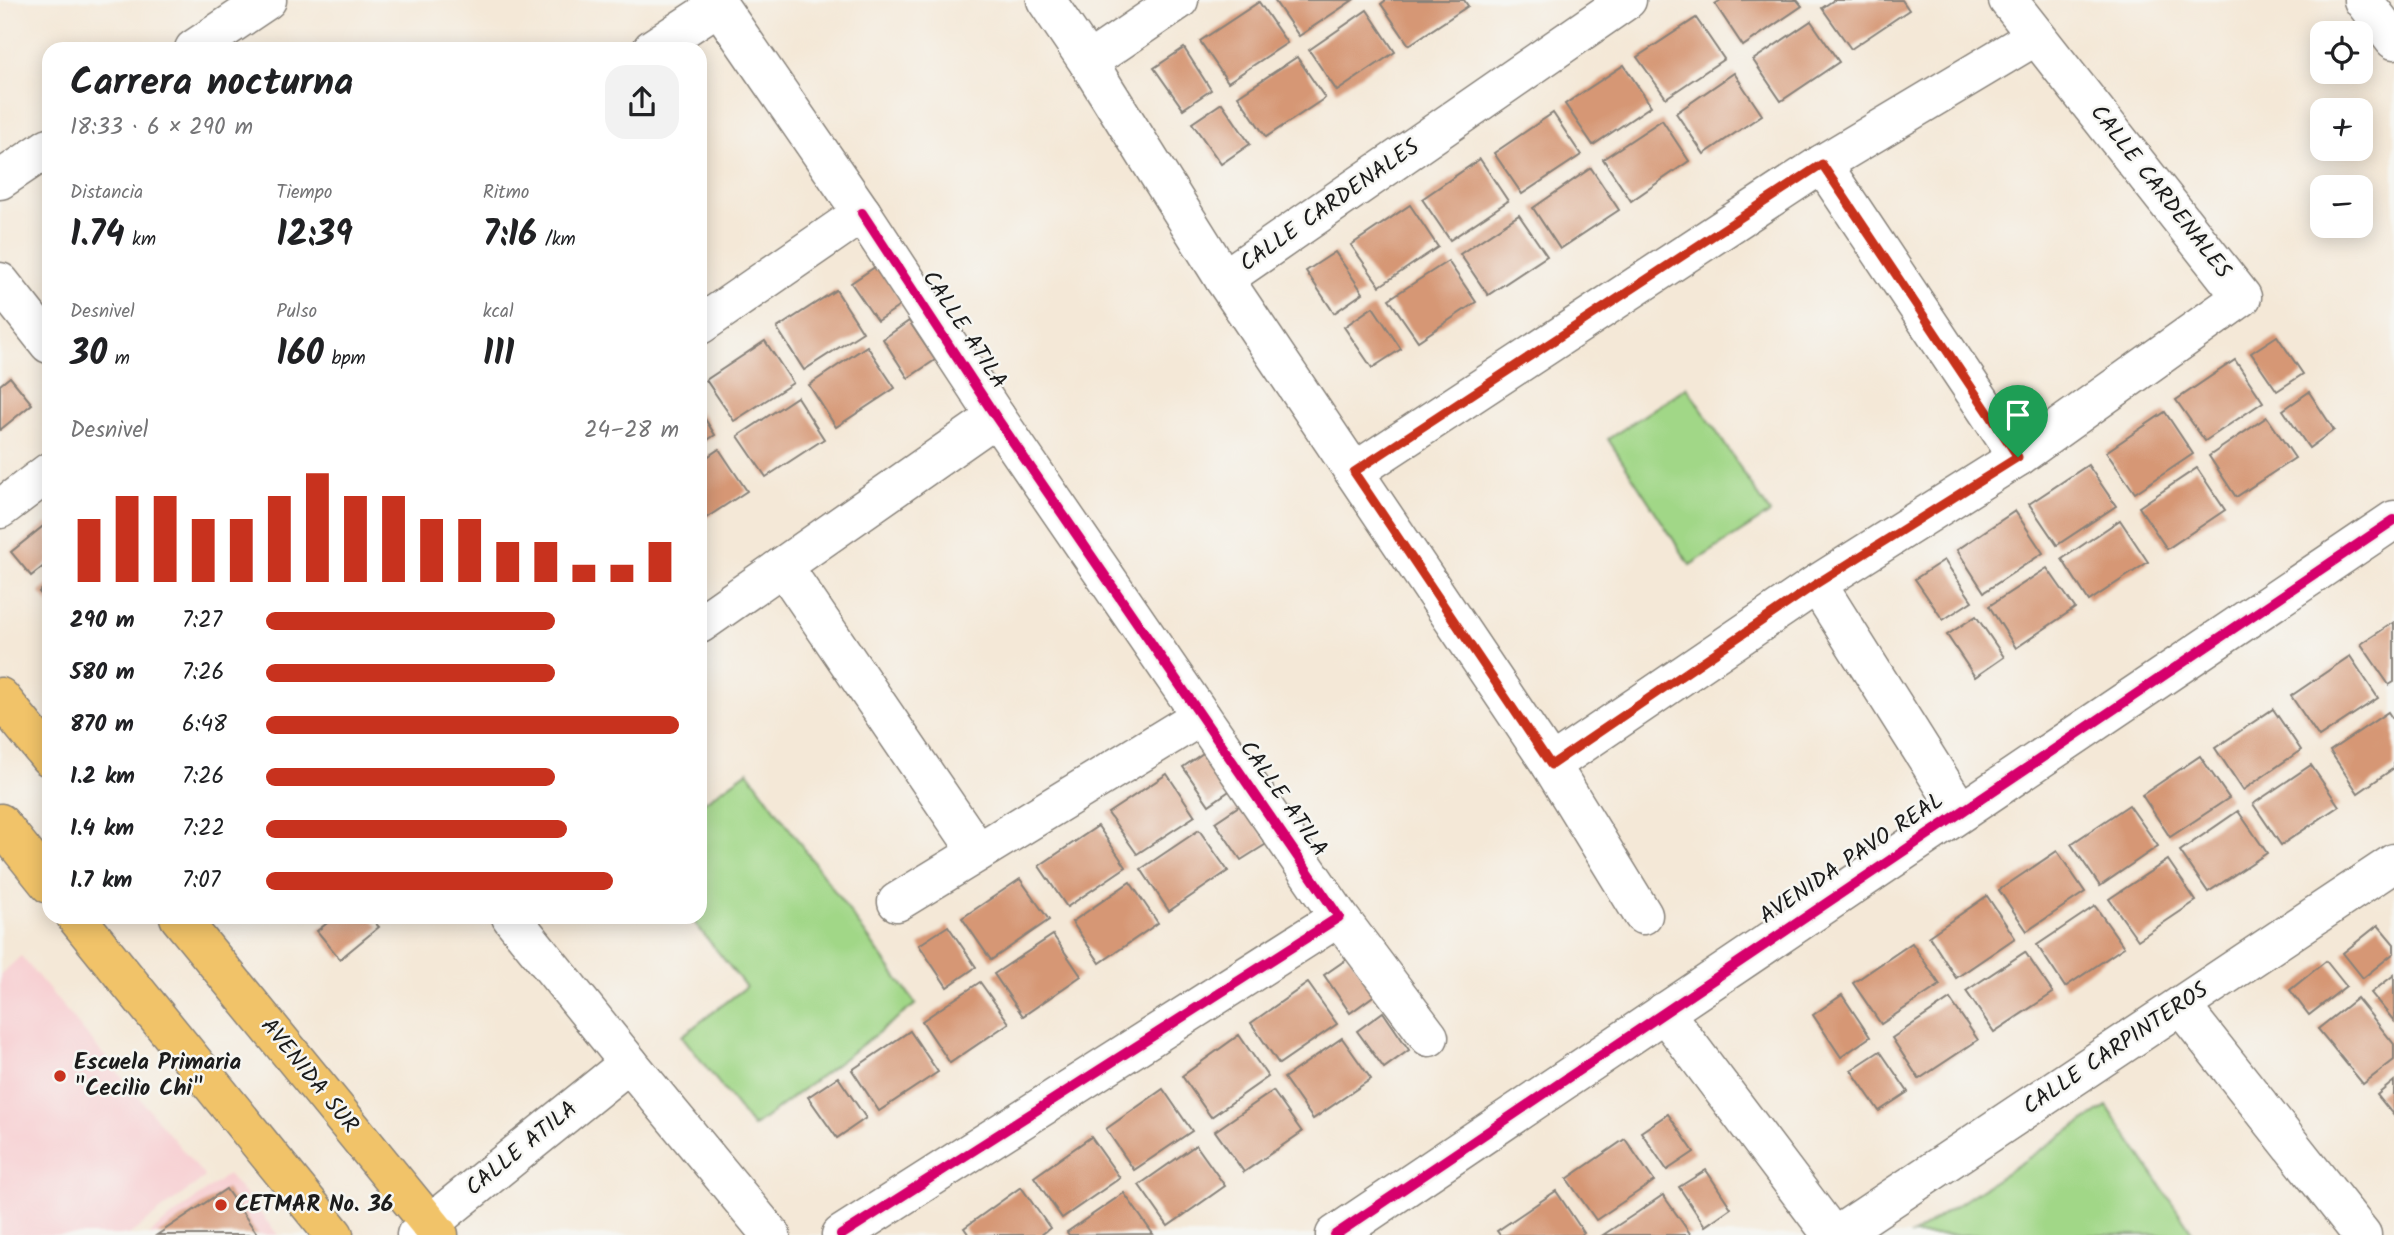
<!DOCTYPE html>
<html lang="es">
<head>
<meta charset="utf-8">
<style>
  :root { --surface:#fff; --page:#f2f2f2; --text:#202124; --muted:#757577; --accent:#c8321e }
  body { margin:0; font-family:Kalam,sans-serif; background:var(--page); color:var(--text); height:100vh; display:flex; flex-direction:column; font-size:26px; white-space:nowrap }
  * { box-sizing:border-box; margin:0 }
  p { font-size:23px; color:var(--muted) }
  .icon { flex:none; width:38px; height:38px; fill:none; stroke:currentColor; stroke-width:2; stroke-linecap:round; stroke-linejoin:round }
  .map { position:relative; flex:1; overflow:hidden }
  .side { position:absolute; left:42px; top:42px; width:665px; height:882px; display:flex; flex-direction:column; background:var(--surface); border-radius:21px; box-shadow:0 4px 18px #0003 }
  .side>* { flex:none }
  .fabs { position:absolute; left:2310px; top:21px; display:grid; gap:14px }
  .fabs a { display:grid; place-items:center; width:63px; height:63px; border-radius:14px; background:var(--surface); box-shadow:0 4px 18px #0003; font-size:35px }
  .pin { position:absolute; display:grid; place-items:center; width:60px; height:60px; color:#fff; margin:-72px -30px; border-radius:50% 50% 50% 0; rotate:-45deg; box-shadow:0 0 7px #0007 }
  .pin .icon { rotate:45deg }
  .round { display:grid; place-items:center; flex:none; width:74px; height:74px; border-radius:21px; background:var(--page) }
  .summary { display:flex; align-items:center; justify-content:space-between; height:119px; padding:0 28px }
  h1 { font-size:38px; font-weight:700; line-height:52px }
  .figures { display:grid; grid-template-columns:repeat(3,1fr); gap:10px; height:119px; padding:7px 28px }
  .figures div { display:grid; align-content:center }
  .figures b { font-size:35px; font-weight:700 }
  .figures small { font-size:19px; font-weight:400 }
  .figures p { font-size:19px }
  .chart { height:196px; padding:14px 28px }
  .chart p { display:flex; justify-content:space-between }
  .chart svg { width:100%; height:126px; margin-top:7px; stroke:var(--accent); stroke-width:6 }
  ul { padding:0 28px; list-style:none; font-size:23px }
  li { display:grid; grid-template-columns:112px 84px 1fr; align-items:center; height:52px }
  li i { height:18px; border-radius:9px; background:var(--accent) }
  .map>svg:first-child { display:block }
  .built { fill:#f7cfd2 }
  .park { fill:#a1d787; stroke:#5e7a52; stroke-width:2 }
  .building { fill:#d69775 }
  .lines { fill:none; stroke-linecap:round; stroke-linejoin:round }
  .minor-casing { stroke:#88827a; stroke-width:41 }
  .major-casing { stroke:#88827a; stroke-width:41 }
  .minor { stroke:#fff; stroke-width:38 }
  .major { stroke:#f1c369; stroke-width:38 }
  .cycleway-casing { stroke:#f6f6f2; stroke-width:15 }
  .cycleway { stroke:#d6006c; stroke-width:10 }
  .route-casing { stroke:#fff; stroke-width:14 }
  .route { stroke:#c8321e; stroke-width:9 }
  .poi-dot { fill:#c8321e; stroke:#f6f6f2; stroke-width:2.5 }
  .labels { text-anchor:middle; dominant-baseline:central; stroke-width:5; stroke-linejoin:round; paint-order:stroke }
  .street-label { font-size:23px; fill:#1c1c1c; stroke:#f6f6f2 }
  .poi-label { font-size:23px; font-weight:bold; fill:#1c1c1c; stroke:#f6f6f2; text-anchor:start }
</style>
</head>
<body>
<div class="map">
<svg width="2394" height="1235" viewBox="0 0 2394 1235">
  <rect width="100%" height="100%" fill="#f6f6f2"/>
  <filter id="ink" filterUnits="userSpaceOnUse"><feTurbulence type="fractalNoise" baseFrequency=".0143" numOctaves="2"/><feDisplacementMap in="SourceGraphic" scale="14" xChannelSelector="R" yChannelSelector="G"/><feConvolveMatrix kernelMatrix="1 2 1 2 8 2 1 2 1" color-interpolation-filters="sRGB"/></filter>
  <filter id="wash" filterUnits="userSpaceOnUse"><feTurbulence type="fractalNoise" baseFrequency=".00686" numOctaves="4" result="noise"/><feDisplacementMap in="SourceGraphic" scale="28" xChannelSelector="R" yChannelSelector="G"/><feGaussianBlur stdDeviation="1.57" result="paint"/><feColorMatrix in="noise" values="0 0 0 0 0 0 0 0 0 0 0 0 0 0 0 0 0 1.4 0 .05"/><feComposite in="paint" operator="in"/></filter>
  <g filter="url(#wash)">
    <rect width="100%" height="100%" fill="#f4e8d7"/>
    <g class="built">
      <path d="M21,956L205,1177L129,1235H0V975Z"/>
      <path d="M228,1174L278,1235H148Z"/>
    </g>
    <g class="park">
      <path d="M1687,387L1770,513L1690,565L1608,439Z"/>
      <path d="M748,771L916,1004L753,1127L682,1036L746,987L690,917H700V805Z"/>
      <path d="M2107,1106L2194,1235H1912Z"/>
    </g>
    <g id="blocks">
      <g class="building">
        <path d="M1274,0H1353L1299,36Z"/>
        <path d="M1386,0H1464L1468,6L1409,45L1381,4Z"/>
        <path d="M1721,0H1797L1802,6L1743,46L1715,4Z"/>
        <path d="M1834,0H1902L1909,10L1851,49L1822,8Z"/>
        <path d="M1259,2L1287,43L1228,82L1200,41Z"/>
        <path d="M1367,10L1395,52L1337,91L1309,50Z"/>
        <path d="M1696,18L1724,59L1666,98L1637,57Z"/>
        <path d="M1811,21L1839,62L1781,101L1753,60Z"/>
        <path d="M1184,48L1211,90L1183,109L1154,68Z"/>
        <path d="M1297,57L1325,98L1266,137L1238,96Z"/>
        <path d="M1624,65L1651,106L1593,145L1565,104Z"/>
        <path d="M1734,73L1762,115L1704,154L1676,113Z"/>
        <path d="M1222,103L1250,144L1221,164L1192,123Z"/>
        <path d="M1553,113L1581,155L1522,194L1494,153Z"/>
        <path d="M1662,120L1689,161L1631,201L1603,159Z"/>
        <path d="M1480,159L1508,201L1450,240L1422,199Z"/>
        <path d="M1591,168L1619,210L1560,249L1533,208Z"/>
        <path d="M1410,205L1438,247L1380,286L1351,245Z"/>
        <path d="M1519,215L1547,256L1488,295L1460,254Z"/>
        <path d="M1335,252L1363,293L1334,313L1306,271Z"/>
        <path d="M1448,261L1476,302L1418,341L1389,299Z"/>
        <path d="M878,265L903,304L877,321L851,283Z"/>
        <path d="M836,290L863,332L804,370L777,328Z"/>
        <path d="M1373,307L1401,349L1372,368L1344,327Z"/>
        <path d="M909,321L935,360L908,378L883,339Z"/>
        <path d="M2277,336L2303,374L2277,391L2251,353Z"/>
        <path d="M765,341L793,383L734,421L706,380Z"/>
        <path d="M867,346L895,388L836,427L809,385Z"/>
        <path d="M2235,360L2263,402L2205,441L2176,400Z"/>
        <path d="M10,377L32,404L0,430V385Z"/>
        <path d="M2309,392L2334,430L2309,448L2283,410Z"/>
        <path d="M797,397L824,439L766,477L738,436Z"/>
        <path d="M700,411L715,435L700,445Z"/>
        <path d="M2165,412L2193,454L2135,493L2106,452Z"/>
        <path d="M2267,417L2295,458L2236,497L2209,456Z"/>
        <path d="M719,449L747,491L700,522V462Z"/>
        <path d="M2088,465L2116,506L2057,545L2029,504Z"/>
        <path d="M2197,468L2225,510L2167,549L2139,507Z"/>
        <path d="M2015,511L2043,553L1984,592L1957,550Z"/>
        <path d="M2120,520L2148,562L2089,601L2062,559Z"/>
        <path d="M47,523L49,526V562L31,576L11,552Z"/>
        <path d="M1944,560L1972,601L1943,620L1915,579Z"/>
        <path d="M2047,568L2075,608L2016,648L1989,606Z"/>
        <path d="M49,584V604L39,592Z"/>
        <path d="M1976,616L2004,657L1975,677L1947,635Z"/>
        <path d="M2394,622V682L2389,685L2361,644Z"/>
        <path d="M2350,656L2378,698L2319,737L2291,696Z"/>
        <path d="M2273,709L2301,750L2243,790L2215,748Z"/>
        <path d="M2388,712L2394,721V768L2358,793L2330,751Z"/>
        <path d="M1209,749L1235,787L1209,805L1183,767Z"/>
        <path d="M2200,756L2229,798L2170,837L2142,795Z"/>
        <path d="M2311,765L2339,806L2281,845L2253,804Z"/>
        <path d="M1167,774L1195,816L1137,854L1108,813Z"/>
        <path d="M1242,804L1268,843L1241,860L1215,822Z"/>
        <path d="M2129,805L2158,846L2100,886L2071,844Z"/>
        <path d="M2238,811L2267,853L2208,892L2180,851Z"/>
        <path d="M1098,826L1126,867L1067,907L1039,866Z"/>
        <path d="M1199,830L1228,871L1169,911L1141,869Z"/>
        <path d="M2057,851L2085,892L2027,931L1999,890Z"/>
        <path d="M2168,860L2196,901L2138,940L2109,899Z"/>
        <path d="M1020,879L1049,920L991,960L962,918Z"/>
        <path d="M1130,882L1158,923L1100,963L1072,922Z"/>
        <path d="M1987,896L2015,938L1956,978L1929,936Z"/>
        <path d="M2095,906L2124,947L2065,987L2037,945Z"/>
        <path d="M335,917H370L379,927L340,959L317,931Z"/>
        <path d="M2378,925L2394,944V953L2363,978L2343,953Z"/>
        <path d="M948,926L976,967L947,987L919,945Z"/>
        <path d="M1053,935L1081,976L1023,1016L994,974Z"/>
        <path d="M1912,943L1940,985L1881,1024L1853,983Z"/>
        <path d="M2025,952L2053,993L1994,1032L1966,991Z"/>
        <path d="M1350,957L1376,994L1350,1013L1324,975Z"/>
        <path d="M2326,961L2346,986L2309,1015L2290,990Z"/>
        <path d="M2394,975V1021L2371,993Z"/>
        <path d="M980,982L1009,1023L950,1063L922,1021Z"/>
        <path d="M1308,983L1337,1024L1279,1064L1251,1023Z"/>
        <path d="M1842,995L1870,1037L1841,1057L1813,1015Z"/>
        <path d="M2357,998L2394,1044V1060L2363,1084L2318,1029Z"/>
        <path d="M1950,999L1978,1040L1919,1079L1892,1038Z"/>
        <path d="M1383,1012L1409,1050L1384,1068L1357,1031Z"/>
        <path d="M910,1031L938,1072L879,1111L852,1070Z"/>
        <path d="M1239,1035L1268,1077L1211,1117L1182,1076Z"/>
        <path d="M1342,1038L1371,1079L1313,1119L1284,1078Z"/>
        <path d="M1880,1051L1908,1092L1879,1111L1851,1070Z"/>
        <path d="M838,1077L866,1118L837,1138L808,1097Z"/>
        <path d="M2394,1081V1116L2377,1095Z"/>
        <path d="M1163,1089L1192,1131L1134,1170L1106,1129Z"/>
        <path d="M1273,1091L1302,1132L1244,1172L1215,1131Z"/>
        <path d="M1668,1114L1694,1152L1667,1170L1641,1132Z"/>
        <path d="M1091,1137L1120,1178L1062,1218L1034,1177Z"/>
        <path d="M1625,1139L1654,1181L1596,1220L1567,1179Z"/>
        <path d="M1196,1145L1225,1186L1168,1226L1139,1185Z"/>
        <path d="M1706,1170L1731,1208L1705,1226L1679,1187Z"/>
        <path d="M1021,1187L1050,1228L1041,1235H969L964,1228Z"/>
        <path d="M226,1189L258,1235H157Z"/>
        <path d="M1556,1191L1584,1233L1581,1235H1500L1497,1231Z"/>
        <path d="M1124,1193L1153,1234L1069,1235L1067,1232Z"/>
        <path d="M1663,1195L1691,1235H1603L1635,1214Z"/>
      </g>
    </g>
  </g>
  <g filter="url(#ink)">
    <use href="#blocks" fill-opacity="0" stroke="#88827a" stroke-width="2"/>
    <g class="lines">
      <g class="minor-casing">
        <g id="minor">
          <path d="M1046,0L1088,62L1224,279L1551,765L1643,915"/>
          <path d="M2363,0L2394,40"/>
          <path d="M194,49L267,0"/>
          <path d="M652,49L719,5"/>
          <path d="M1088,62L1179,0"/>
          <path d="M1822,164L2018,457"/>
          <path d="M0,180L49,147"/>
          <path d="M1224,279L1627,0"/>
          <path d="M0,282L49,344"/>
          <path d="M700,325L862,213L715,0"/>
          <path d="M1354,472L1822,164L2036,36"/>
          <path d="M0,509L49,472"/>
          <path d="M783,566L978,852"/>
          <path d="M1817,584L1960,811"/>
          <path d="M700,624L996,417"/>
          <path d="M1551,765L1817,584L2018,457L2242,297L2008,0"/>
          <path d="M897,902L1201,716"/>
          <path d="M511,917L629,1063"/>
          <path d="M1339,917L1429,1037"/>
          <path d="M2181,1006L2362,1235"/>
          <path d="M1664,1012L1832,1235"/>
          <path d="M416,1235L629,1063L771,1235"/>
          <path d="M841,1235L1339,917L996,417L862,213"/>
          <path d="M1335,1235L2394,520"/>
          <path d="M1837,1235L2394,863"/>
        </g>
      </g>
      <g class="major-casing">
        <g id="major">
          <path d="M0,697L49,757"/>
          <path d="M0,823L49,884"/>
          <path d="M76,917L334,1235"/>
          <path d="M179,917L439,1235"/>
        </g>
      </g>
      <use href="#minor" class="minor"/>
      <use href="#major" class="major"/>
      <g class="cycleway-casing">
        <g id="cycleway">
          <path d="M841,1235L1339,917L996,417L862,213"/>
          <path d="M1335,1235L2394,520"/>
        </g>
      </g>
      <use href="#cycleway" class="cycleway"/>
    </g>
  </g>
  <g class="lines" filter="url(#ink)">
    <g class="route-casing">
      <path id="route" d="M1822,164L2018,457L1816,584L1551,765L1354,472Z"/>
    </g>
    <use href="#route" class="route"/>
  </g>
  <g class="poi-dot">
    <circle cx="60" cy="1076" r="7"/>
    <circle cx="221" cy="1205" r="7"/>
  </g>
  <g class="labels">
    <g class="street-label">
      <text transform="translate(2160 192) rotate(52)">CALLE CARDENALES</text>
      <text transform="translate(1330 206) rotate(-35)">CALLE CARDENALES</text>
      <text transform="translate(964 330) rotate(57)">CALLE ATILA</text>
      <text transform="translate(1283 799) rotate(55)">CALLE ATILA</text>
      <text transform="translate(1852 859) rotate(-34)">AVENIDA PAVO REAL</text>
      <text transform="translate(2116 1049) rotate(-34)">CALLE CARPINTEROS</text>
      <text transform="translate(309 1076) rotate(51)">AVENIDA SUR</text>
      <text transform="translate(522 1149) rotate(-39)">CALLE ATILA</text>
    </g>
    <g class="poi-label">
      <text x="74" y="1063">Escuela Primaria<tspan x="74" dy="26">"Cecilio Chi"</tspan></text>
      <text x="235" y="1205">CETMAR No. 36</text>
    </g>
  </g>
</svg>
<div class="fabs">
<a><svg class="icon" aria-label="locate" viewBox="0 0 24 24"><circle cx="12" cy="12" r="6"/><path d="M12 2v4M12 18v4M2 12h4M18 12h4"/></svg></a>
<a>+</a>
<a>−</a>
</div>
<div class="pin" style="left:2018px;top:457px;background:#1e9e55"><svg class="icon" aria-label="arrive" viewBox="0 0 24 24"><path d="M6 21V4h12l-3 4 3 4H6"/></svg></div>
<section class="side">
<div class="summary"><div><h1>Carrera nocturna</h1><p>18:33 · 6 × 290 m</p></div><a class="round"><svg class="icon" aria-label="share" viewBox="0 0 24 24"><path d="M12 15V3M7 8l5-5 5 5M5 13v7h14v-7"/></svg></a></div>
<div class="figures">
<div><p>Distancia</p><b>1.74<small> km</small></b></div>
<div><p>Tiempo</p><b>12:39</b></div>
<div><p>Ritmo</p><b>7:16<small> /km</small></b></div>
</div>
<div class="figures">
<div><p>Desnivel</p><b>30<small> m</small></b></div>
<div><p>Pulso</p><b>160<small> bpm</small></b></div>
<div><p>kcal</p><b>111</b></div>
</div>
<div class="chart"><p><span>Desnivel</span>24–28 m</p>
<svg viewBox="0 0 160 44" preserveAspectRatio="none"><path d="M5 44V22M15 44V14M25 44V14M35 44V22M45 44V22M55 44V14M65 44V6M75 44V14M85 44V14M95 44V22M105 44V22M115 44V30M125 44V30M135 44V38M145 44V38M155 44V30"/></svg>
</div>
<ul>
<li><b>290 m</b>7:27<i style="width:70%"></i></li>
<li><b>580 m</b>7:26<i style="width:70%"></i></li>
<li><b>870 m</b>6:48<i style="width:100%"></i></li>
<li><b>1.2 km</b>7:26<i style="width:70%"></i></li>
<li><b>1.4 km</b>7:22<i style="width:73%"></i></li>
<li><b>1.7 km</b>7:07<i style="width:84%"></i></li>
</ul>
</section>
</div>
</body>
</html>
